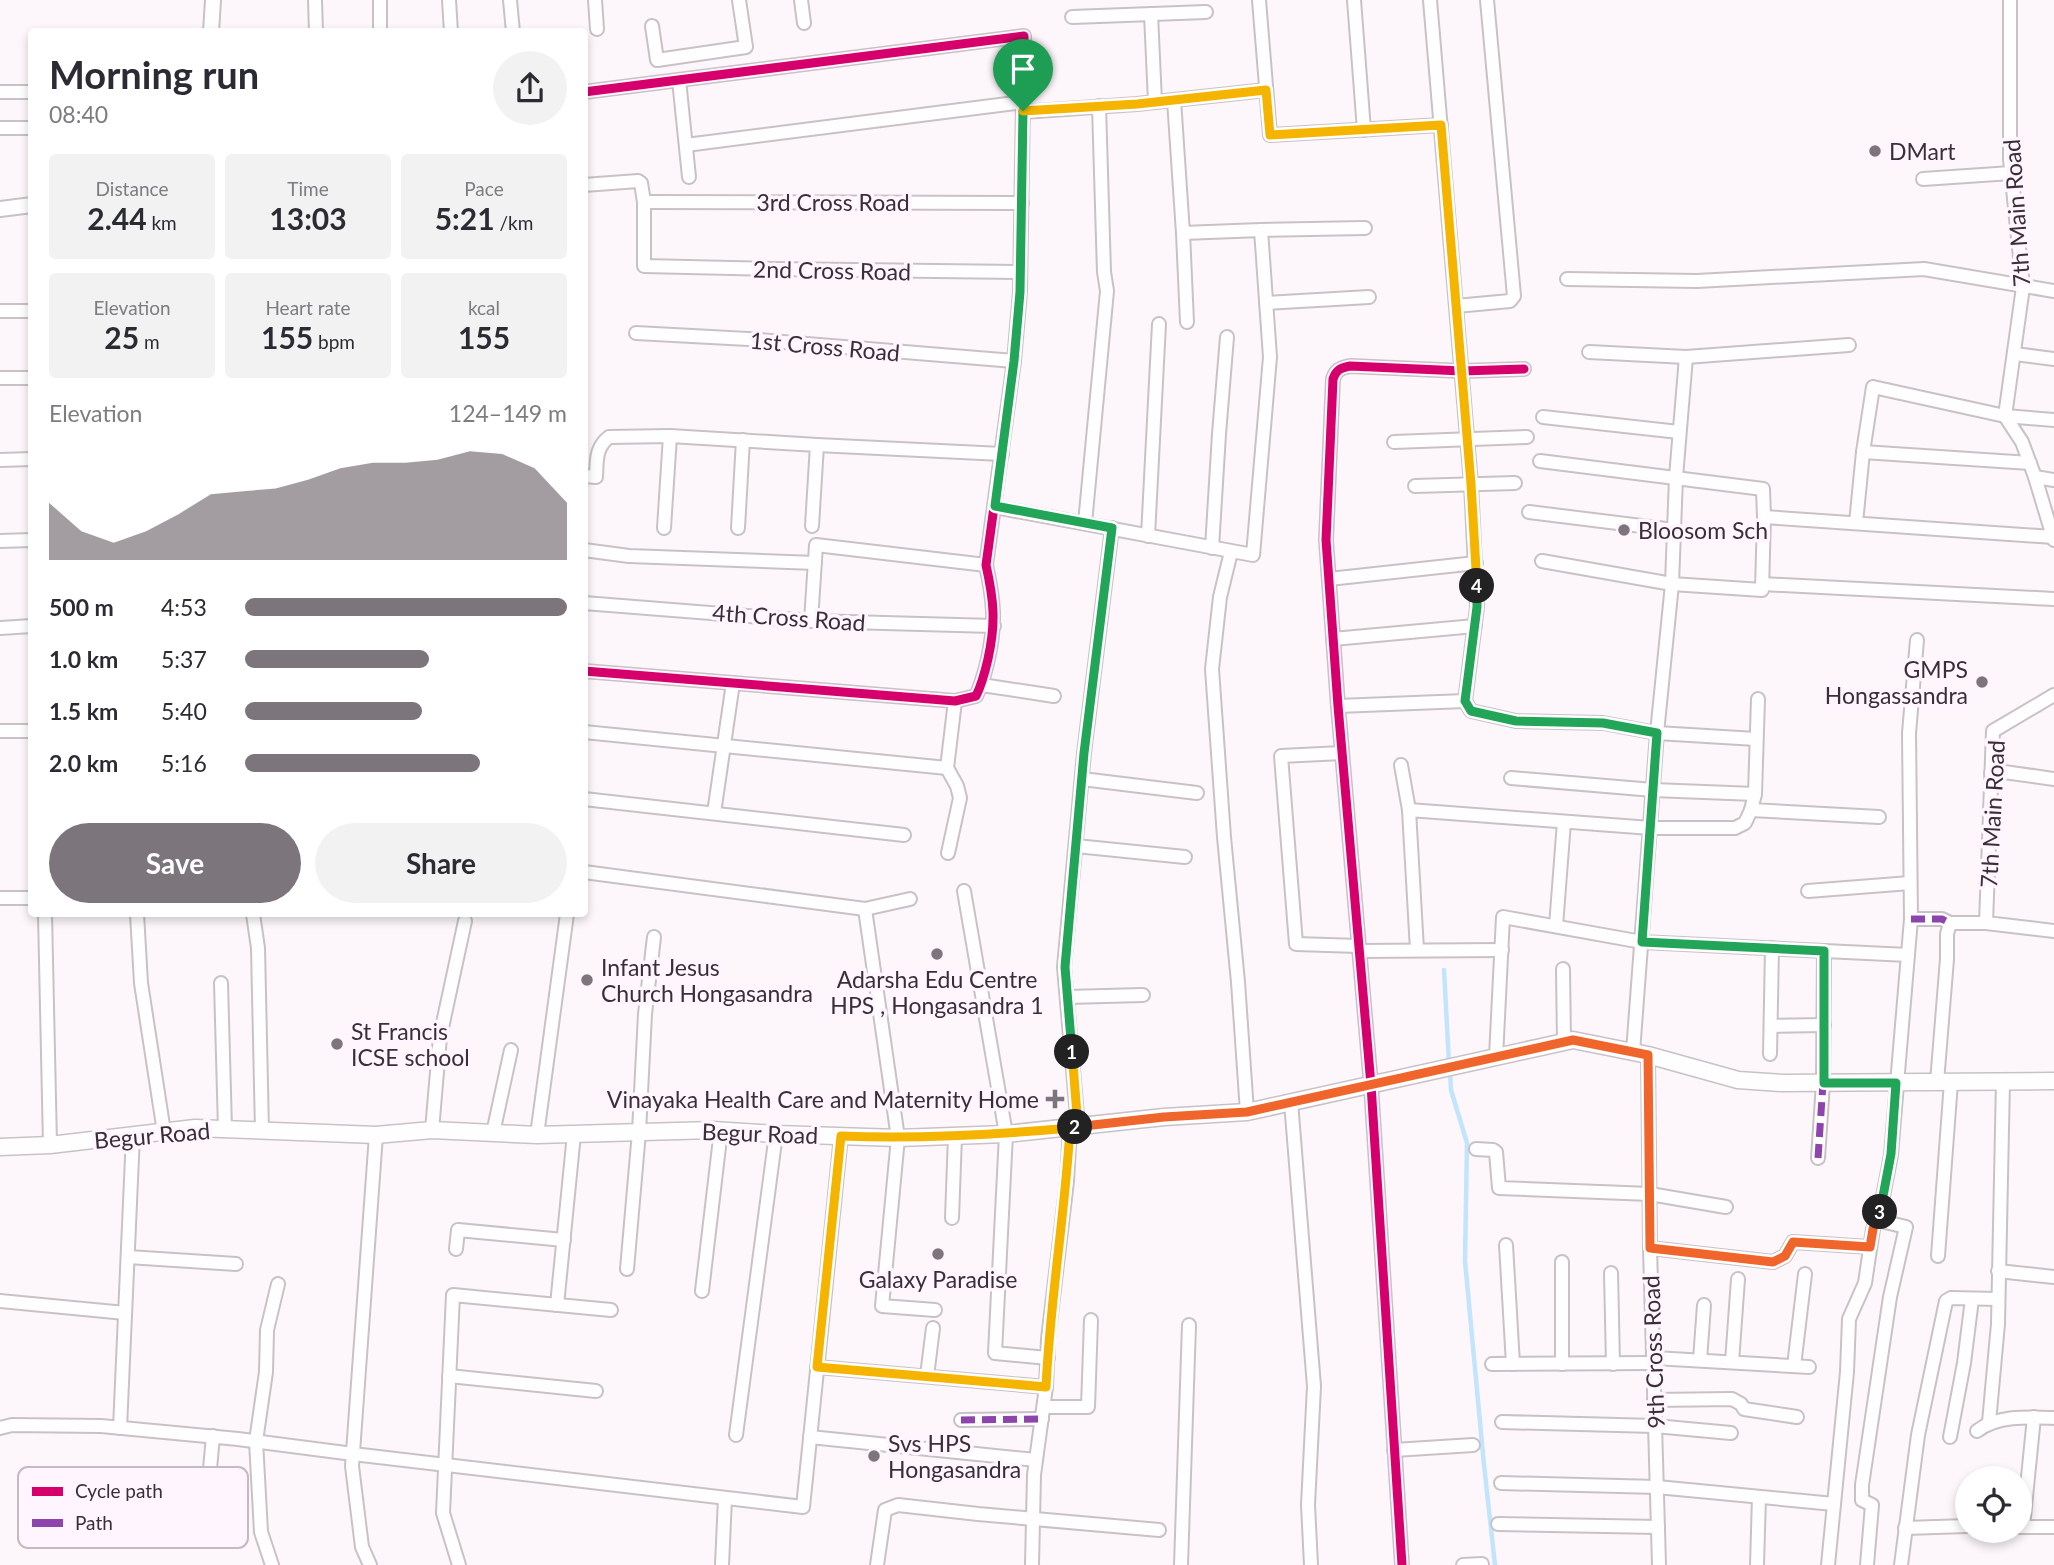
<!DOCTYPE html>
<html lang="en">
<head>
<meta charset="utf-8">
<style>
  :root { --surface:#fff; --page:#f2f2f3; --text:#2b2b33; --muted:#7c7c81; --accent:#7d757c }
  body { margin:0; font-family:Lato,sans-serif; background:var(--page); color:var(--text); height:100vh; display:flex; flex-direction:column; font-size:26px; white-space:nowrap }
  * { box-sizing:border-box; margin:0 }
  p { font-size:23px; color:var(--muted) }
  .icon { flex:none; width:38px; height:38px; fill:none; stroke:currentColor; stroke-width:2; stroke-linecap:round; stroke-linejoin:round }
  .map { position:relative; flex:1; overflow:hidden }
  .details { position:absolute; left:28px; top:28px; width:560px; height:889px; display:flex; flex-direction:column; background:var(--surface); border-radius:7px; box-shadow:0 4px 10px #0003 }
  .details>* { flex:none }
  .controls { position:absolute; left:1955px; top:1466px; display:grid; gap:14px }
  .controls a { display:grid; place-items:center; width:77px; height:77px; border-radius:50%; background:var(--surface); box-shadow:0 4px 10px #0003; font-size:35px }
  .pin { position:absolute; display:grid; place-items:center; width:60px; height:60px; color:#fff; margin:-72px -30px; border-radius:50% 50% 50% 0; rotate:-45deg; box-shadow:0 0 7px #0007 }
  .pin .icon { rotate:45deg }
  .km { position:absolute; width:35px; height:35px; margin:-18px; border-radius:50%; background:#222; color:#fff; font-size:19px; line-height:35px; text-align:center }
  .round { display:grid; place-items:center; flex:none; width:74px; height:74px; border-radius:37px; background:var(--page) }
  .headline { display:flex; align-items:center; justify-content:space-between; height:119px; padding:0 21px }
  h1 { font-size:38px; font-weight:700; line-height:52px }
  .stats { display:grid; grid-template-columns:repeat(3,1fr); gap:10px; height:119px; padding:7px 21px }
  .stats div { display:grid; align-content:center; border-radius:7px; background:var(--page); text-align:center }
  .stats b { font-size:30px; font-weight:700 }
  .stats small { font-size:19px; font-weight:400 }
  .stats p { font-size:19px }
  .chart { height:196px; padding:14px 21px }
  .chart p { display:flex; justify-content:space-between }
  .chart svg { width:100%; height:126px; margin-top:7px; fill:var(--accent); opacity:.7 }
  .primary-button { display:flex; gap:14px; margin-top:auto; padding:14px 21px }
  .primary-button a { flex:1; height:80px; border-radius:42px; background:var(--accent); color:#fff; font-size:28px; font-weight:700; line-height:80px; text-align:center }
  .primary-button a+a { background:var(--page); color:var(--text) }
  ul { padding:0 21px; list-style:none; font-size:23px }
  li { display:grid; grid-template-columns:112px 84px 1fr; align-items:center; height:52px }
  li i { height:18px; border-radius:9px; background:var(--accent) }
  .map>svg:first-child { display:block }
  .lines { fill:none; stroke-linecap:round; stroke-linejoin:round }
  .stream { stroke:#c2e4fd; stroke-width:4.5 }
  .minor-casing { stroke:#c8c2c7; stroke-width:16 }
  .tertiary-casing { stroke:#c8c2c7; stroke-width:18 }
  .secondary-casing { stroke:#c8c2c7; stroke-width:19 }
  .minor { stroke:#fffeff; stroke-width:12 }
  .tertiary { stroke:#fffeff; stroke-width:14 }
  .secondary { stroke:#fffeff; stroke-width:16 }
  .quiet { stroke:#8e44ad; stroke-width:7; stroke-dasharray:14 7; stroke-linecap:butt }
  .cycleway-casing { stroke:#fff5fe; stroke-width:13 }
  .cycleway { stroke:#d6006c; stroke-width:9 }
  .split-1-casing { stroke:#fff; stroke-width:14 }
  .split-2-casing { stroke:#fff; stroke-width:14 }
  .split-3-casing { stroke:#fff; stroke-width:14 }
  .split-4-casing { stroke:#fff; stroke-width:14 }
  .split-5-casing { stroke:#fff; stroke-width:14 }
  .split-1 { stroke:#22a559; stroke-width:9 }
  .split-2 { stroke:#f5b400; stroke-width:9 }
  .split-3 { stroke:#f0652b; stroke-width:9 }
  .split-4 { stroke:#22a559; stroke-width:9 }
  .split-5 { stroke:#f5b400; stroke-width:9 }
  .poi-dot { fill:#7d757c; stroke:#fff5fe; stroke-width:2.5 }
  .labels { text-anchor:middle; dominant-baseline:central; stroke-width:7; stroke-linejoin:round; paint-order:stroke }
  .poi-label { font-size:23px; fill:#382f37; stroke:#fff5fe; text-anchor:start }
  .street-label { font-size:23px; fill:#382f37; stroke:#fff5fe }
  .key { fill:#fff5fe; stroke:#c3bac2; stroke-width:2 }
  .key-label { font-size:19px; fill:#382f37 }
</style>
</head>
<body>
<div class="map">
<svg width="2054" height="1565" viewBox="0 0 2054 1565">
  <rect width="100%" height="100%" fill="#fdf7fc"/>
  <g class="lines">
    <g class="stream">
      <path d="M1444,970L1449,1063"/>
      <path d="M1450,1072L1451,1090L1467,1143L1465,1261L1484,1465L1495,1565"/>
    </g>
    <g class="minor-casing">
      <g id="minor">
        <path d="M315,0L316,32"/>
        <path d="M449,0L451,32"/>
        <path d="M510,0L513,32"/>
        <path d="M595,0L597,29"/>
        <path d="M801,0L804,23"/>
        <path d="M1259,0L1270,135L1441,125"/>
        <path d="M1354,0L1364,130"/>
        <path d="M1430,0L1471,484L1477,607L1465,701"/>
        <path d="M2010,0V159L2023,287L2005,416L2022,442L2035,477L2054,540"/>
        <path d="M1151,14L1155,102"/>
        <path d="M1072,17L1206,12"/>
        <path d="M652,26L657,60L746,47L739,0"/>
        <path d="M380,32V0"/>
        <path d="M679,80L689,177"/>
        <path d="M0,92H32"/>
        <path d="M584,92L1024,36L1020,292L1014,361L986,565C994,601 996,623 988,659C985,672 982,684 976,696L955,701L584,671"/>
        <path d="M1023,112L1137,104L1266,90"/>
        <path d="M0,128H32"/>
        <path d="M686,145L1023,102"/>
        <path d="M1923,179L2011,173"/>
        <path d="M584,185L638,181L641,183L644,202V266L771,269L1020,272"/>
        <path d="M644,202L1022,203"/>
        <path d="M1261,230L1365,228"/>
        <path d="M1183,233L1187,322"/>
        <path d="M1567,279L1697,281L1924,269L2054,291"/>
        <path d="M1266,303L1369,297"/>
        <path d="M1456,306L1510,301L1514,296L1487,0"/>
        <path d="M0,311H32"/>
        <path d="M636,333L748,339L1014,361"/>
        <path d="M1589,352L1686,357L1849,345"/>
        <path d="M2015,354L2054,359"/>
        <path d="M0,378H32"/>
        <path d="M1543,417L1679,432"/>
        <path d="M1394,442L1527,437"/>
        <path d="M817,445L1002,454"/>
        <path d="M1863,452L2030,463"/>
        <path d="M0,460L32,459"/>
        <path d="M1540,461L1763,489L1764,517L1762,590L1672,584L1542,561"/>
        <path d="M584,476L596,477C597,461 595,448 609,437L670,436L817,445L812,526"/>
        <path d="M2035,477L2054,480"/>
        <path d="M1415,486L1515,483"/>
        <path d="M995,507L1253,555L1270,357L1261,230L1183,233L1174,100"/>
        <path d="M1529,512L1674,530"/>
        <path d="M1764,517L2053,537"/>
        <path d="M1085,523L1107,291L1104,272L1099,106"/>
        <path d="M1856,523L1863,452L1873,387L2005,416L2054,420"/>
        <path d="M664,528L670,436"/>
        <path d="M738,528L743,440"/>
        <path d="M1148,536L1159,324"/>
        <path d="M0,541L32,540"/>
        <path d="M1212,548L1219,434L1227,337"/>
        <path d="M584,550L629,556L815,563"/>
        <path d="M1231,552L1220,597L1212,669L1224,837L1238,982L1247,1112"/>
        <path d="M1329,579L1476,563"/>
        <path d="M1762,584L2054,599"/>
        <path d="M584,603L811,621L994,626"/>
        <path d="M811,621L816,545L986,565"/>
        <path d="M0,628L32,626"/>
        <path d="M1333,639L1475,626"/>
        <path d="M982,685L1054,696"/>
        <path d="M1758,699L1755,794L1751,810L1879,817"/>
        <path d="M1465,701L1471,711L1516,721L1603,723L1657,733L1756,739"/>
        <path d="M1338,706L1465,701"/>
        <path d="M0,731H32"/>
        <path d="M584,732L947,768"/>
        <path d="M1342,753L1281,756L1296,944L1359,946"/>
        <path d="M1401,765L1409,810"/>
        <path d="M1991,773L2004,772L2054,779"/>
        <path d="M1511,778L1653,790L1755,794"/>
        <path d="M1082,779L1197,793"/>
        <path d="M584,799L904,835"/>
        <path d="M714,813L733,683"/>
        <path d="M1076,846L1185,857"/>
        <path d="M948,853L960,798L957,786L947,768L955,701"/>
        <path d="M584,872L865,909L910,899"/>
        <path d="M964,891L1006,1134L995,1353L1048,1358"/>
        <path d="M1808,891L1910,883"/>
        <path d="M0,898H32"/>
        <path d="M865,909L898,1138L882,1306L935,1310"/>
        <path d="M45,914L50,1145"/>
        <path d="M137,914L141,983L164,1132"/>
        <path d="M253,914L258,948L262,1131"/>
        <path d="M1911,919H1942L1950,923"/>
        <path d="M1986,923L1993,731L2054,695"/>
        <path d="M1556,926L1564,822"/>
        <path d="M1417,950L1409,810L1651,828H1735L1745,823L1751,810"/>
        <path d="M1359,951L1502,950"/>
        <path d="M1563,969L1564,1042"/>
        <path d="M221,983L225,1129"/>
        <path d="M1067,997L1143,995"/>
        <path d="M1771,1026L1824,1025"/>
        <path d="M1633,1052L1657,733L1672,584L1676,477L1686,357"/>
        <path d="M1770,1054L1772,948"/>
        <path d="M1648,1055L1650,1248L1659,1565"/>
        <path d="M1496,1057L1503,917L1642,942L1908,955"/>
        <path d="M1937,1082L1947,959V934L1950,923H1986L2054,931"/>
        <path d="M1291,1102L1314,1386L1308,1505L1311,1565"/>
        <path d="M1078,1127L1064,967L1084,753L1112,528"/>
        <path d="M432,1130L440,1037L465,921"/>
        <path d="M493,1133L511,1050"/>
        <path d="M537,1135L567,914"/>
        <path d="M1476,1149L1493,1150L1496,1152L1499,1188L1650,1194L1726,1207"/>
        <path d="M1818,1158L1823,1083L1824,951"/>
        <path d="M952,1218L955,1136"/>
        <path d="M1506,1245L1513,1364"/>
        <path d="M1650,1248L1773,1262L1785,1256L1793,1242L1870,1247"/>
        <path d="M456,1249L458,1230L564,1240"/>
        <path d="M1938,1256L1951,1082"/>
        <path d="M128,1257L236,1264"/>
        <path d="M627,1269L639,1132L645,1014L654,937"/>
        <path d="M1998,1271L2054,1277"/>
        <path d="M1611,1273L1613,1364"/>
        <path d="M702,1291L721,1130"/>
        <path d="M0,1301L125,1313"/>
        <path d="M557,1305L574,1134"/>
        <path d="M1654,1358L1809,1367"/>
        <path d="M1700,1360L1704,1305"/>
        <path d="M1732,1362L1738,1279"/>
        <path d="M1492,1364L1654,1363"/>
        <path d="M1562,1364V1262"/>
        <path d="M1794,1366L1805,1274"/>
        <path d="M817,1367L1046,1387"/>
        <path d="M449,1376L596,1391"/>
        <path d="M927,1376L933,1328"/>
        <path d="M1654,1400L1732,1399L1741,1404L1744,1409L1797,1417"/>
        <path d="M1044,1407H1088L1091,1320"/>
        <path d="M961,1420L1042,1419"/>
        <path d="M1502,1422L1655,1426L1731,1433"/>
        <path d="M1989,1422L1998,1324L2003,1081"/>
        <path d="M0,1428L12,1425L101,1426L238,1439L353,1454L803,1507L841,1136"/>
        <path d="M120,1428L133,1135"/>
        <path d="M1977,1431C1997,1415 2029,1417 2054,1418"/>
        <path d="M736,1435L776,1134"/>
        <path d="M810,1437L1036,1460"/>
        <path d="M1950,1437L1964,1363L1972,1299"/>
        <path d="M1394,1450L1473,1445"/>
        <path d="M1501,1483L1657,1487L1834,1504"/>
        <path d="M51,1493H191L201,1489L209,1480L213,1436"/>
        <path d="M1498,1524L1658,1527"/>
        <path d="M2020,1527H2054"/>
        <path d="M2023,1527L2034,1417"/>
        <path d="M1905,1528L1967,1526"/>
        <path d="M272,1565L261,1532L256,1441L266,1372L267,1330L278,1284"/>
        <path d="M370,1565L362,1547L352,1466L376,1135"/>
        <path d="M459,1565L443,1513L453,1295L611,1310"/>
        <path d="M722,1565L725,1498"/>
        <path d="M877,1565L885,1510L898,1505L978,1514L1159,1530"/>
        <path d="M1032,1565L1034,1475L1046,1387L1048,1339L1067,1181L1070,1128"/>
        <path d="M1181,1565L1189,1325"/>
        <path d="M1402,1565L1371,1085L1338,706L1326,540L1333,379C1336,370 1340,368 1350,366L1462,371L1524,369"/>
        <path d="M1463,1565L1482,1564"/>
        <path d="M1757,1565L1759,1497"/>
        <path d="M1828,1565L1847,1372L1849,1319L1865,1283L1873,1229L1880,1212L1891,1155L1911,919L1909,733L1917,640"/>
        <path d="M1867,1565L1872,1505L1862,1500V1485L1890,1297L1906,1227L1877,1220"/>
        <path d="M1901,1565L1918,1435L1946,1301L1951,1298L1998,1299"/>
      </g>
    </g>
    <g class="tertiary-casing">
      <g id="tertiary">
        <path d="M211,32L213,0"/>
        <path d="M0,209L32,205"/>
      </g>
    </g>
    <g class="secondary-casing">
      <path id="secondary" d="M0,1147L50,1145L195,1128L376,1135L432,1130L537,1135L713,1130L776,1134L898,1138L1006,1134L1164,1117L1247,1112L1573,1040L1648,1055L1738,1080L1782,1083L2054,1081"/>
    </g>
    <use href="#minor" class="minor"/>
    <use href="#tertiary" class="tertiary"/>
    <use href="#secondary" class="secondary"/>
    <g class="quiet">
      <path d="M1911,919H1942L1950,923"/>
      <path d="M1818,1158L1823,1083"/>
      <path d="M961,1420L1042,1419"/>
    </g>
    <g class="cycleway-casing">
      <g id="cycleway">
        <path d="M584,92L1024,36L1020,292L1014,361L986,565C994,601 996,623 988,659C985,672 982,684 976,696L955,701L584,671"/>
        <path d="M1402,1565L1371,1085L1338,706L1326,540L1333,379C1336,370 1340,368 1350,366L1462,371L1524,369"/>
      </g>
    </g>
    <use href="#cycleway" class="cycleway"/>
  </g>
  <g class="lines">
    <g class="split-1-casing">
      <path id="split-1" d="M1023,111L1020,292L1014,361L995,506L1112,528L1084,753L1065,967L1072,1052"/>
    </g>
    <g class="split-2-casing">
      <path id="split-2" d="M1072,1052L1078,1127L1070,1128C993,1135 917,1139 841,1136L817,1367L1046,1387C1050,1300 1065,1215 1070,1128L1075,1127"/>
    </g>
    <g class="split-3-casing">
      <path id="split-3" d="M1075,1127L1164,1117L1247,1112L1573,1040L1648,1055L1650,1248L1773,1262L1785,1256L1793,1242L1870,1247L1873,1229L1880,1212"/>
    </g>
    <g class="split-4-casing">
      <path id="split-4" d="M1477,586V607L1465,701L1471,711L1516,721L1603,723L1657,733L1642,942L1824,951V1083H1896L1891,1154L1880,1212"/>
    </g>
    <g class="split-5-casing">
      <path id="split-5" d="M1023,111L1137,104L1266,90L1270,135L1441,125L1471,484L1477,586"/>
    </g>
    <use href="#split-1" class="split-1"/>
    <use href="#split-2" class="split-2"/>
    <use href="#split-3" class="split-3"/>
    <use href="#split-4" class="split-4"/>
    <use href="#split-5" class="split-5"/>
  </g>
  <g class="poi-dot">
    <circle cx="1875" cy="151" r="7"/>
    <circle cx="1624" cy="530" r="7"/>
    <circle cx="1982" cy="682" r="7"/>
    <circle cx="937" cy="954" r="7"/>
    <circle cx="587" cy="980" r="7"/>
    <circle cx="337" cy="1044" r="7"/>
    <path d="M1051.5 1088.5h7v7h7v7h-7v7h-7v-7h-7v-7h7z"/>
    <circle cx="938" cy="1254" r="7"/>
    <circle cx="874" cy="1456" r="7"/>
  </g>
  <g class="labels">
    <g class="poi-label">
      <text x="1889" y="151">DMart</text>
      <text x="1638" y="530">Bloosom Sch</text>
      <text x="1968" y="669" text-anchor="end">GMPS<tspan x="1968" dy="26">Hongassandra</tspan></text>
      <text x="601" y="967">Infant Jesus<tspan x="601" dy="26">Church Hongasandra</tspan></text>
      <text x="937" y="979" text-anchor="middle">Adarsha Edu Centre<tspan x="937" dy="26">HPS , Hongasandra 1</tspan></text>
      <text x="351" y="1031">St Francis<tspan x="351" dy="26">ICSE school</tspan></text>
      <text x="1039" y="1099" text-anchor="end">Vinayaka Health Care and Maternity Home</text>
      <text x="938" y="1279" text-anchor="middle">Galaxy Paradise</text>
      <text x="888" y="1443">Svs HPS<tspan x="888" dy="26">Hongasandra</tspan></text>
    </g>
    <g class="street-label">
      <text x="833" y="202">3rd Cross Road</text>
      <text transform="translate(2016 213) rotate(-94)">7th Main Road</text>
      <text transform="translate(832 270) rotate(1)">2nd Cross Road</text>
      <text transform="translate(825 346) rotate(5)">1st Cross Road</text>
      <text transform="translate(789 617) rotate(4)">4th Cross Road</text>
      <text transform="translate(1992 814) rotate(-87)">7th Main Road</text>
      <text transform="translate(760 1133) rotate(2)">Begur Road</text>
      <text transform="translate(152 1135) rotate(-5)">Begur Road</text>
      <text transform="translate(1653 1352) rotate(-92)">9th Cross Road</text>
    </g>
  </g>
  <rect x="18" y="1467" width="230" height="81" rx="10" class="key"/>
  <rect x="32" y="1487" width="31" height="9" fill="#d6006c"/>
  <rect x="32" y="1519" width="31" height="8" fill="#8e44ad"/>
  <g class="key-label">
    <text x="75" y="1498">Cycle path</text>
    <text x="75" y="1530">Path</text>
  </g>
</svg>
<div class="controls">
<a><svg class="icon" aria-label="locate" viewBox="0 0 24 24"><circle cx="12" cy="12" r="6"/><path d="M12 2v4M12 18v4M2 12h4M18 12h4"/></svg></a>
</div>
<div class="pin" style="left:1023px;top:111px;background:#1e9e55"><svg class="icon" aria-label="arrive" viewBox="0 0 24 24"><path d="M6 21V4h12l-3 4 3 4H6"/></svg></div>
<b class="km" style="left:1072px;top:1052px">1</b>
<b class="km" style="left:1075px;top:1127px">2</b>
<b class="km" style="left:1880px;top:1212px">3</b>
<b class="km" style="left:1477px;top:586px">4</b>
<section class="details">
<div class="headline"><div><h1>Morning run</h1><p>08:40</p></div><a class="round"><svg class="icon" aria-label="share" viewBox="0 0 24 24"><path d="M12 15V3M7 8l5-5 5 5M5 13v7h14v-7"/></svg></a></div>
<div class="stats">
<div><p>Distance</p><b>2.44<small> km</small></b></div>
<div><p>Time</p><b>13:03</b></div>
<div><p>Pace</p><b>5:21<small> /km</small></b></div>
</div>
<div class="stats">
<div><p>Elevation</p><b>25<small> m</small></b></div>
<div><p>Heart rate</p><b>155<small> bpm</small></b></div>
<div><p>kcal</p><b>155</b></div>
</div>
<div class="chart"><p><span>Elevation</span>124–149 m</p>
<svg viewBox="0 0 160 44" preserveAspectRatio="none"><path d="M0 44V24L10 34L20 38L30 34L40 28L50 21L60 20L70 19L80 16L90 12L100 10L110 10L120 9L130 6L140 7L150 12L160 24V44z"/></svg>
</div>
<ul>
<li><b>500 m</b>4:53<i style="width:100%"></i></li>
<li><b>1.0 km</b>5:37<i style="width:57%"></i></li>
<li><b>1.5 km</b>5:40<i style="width:55%"></i></li>
<li><b>2.0 km</b>5:16<i style="width:73%"></i></li>
</ul>
<div class="primary-button"><a>Save</a><a>Share</a></div>
</section>
</div>
</body>
</html>
